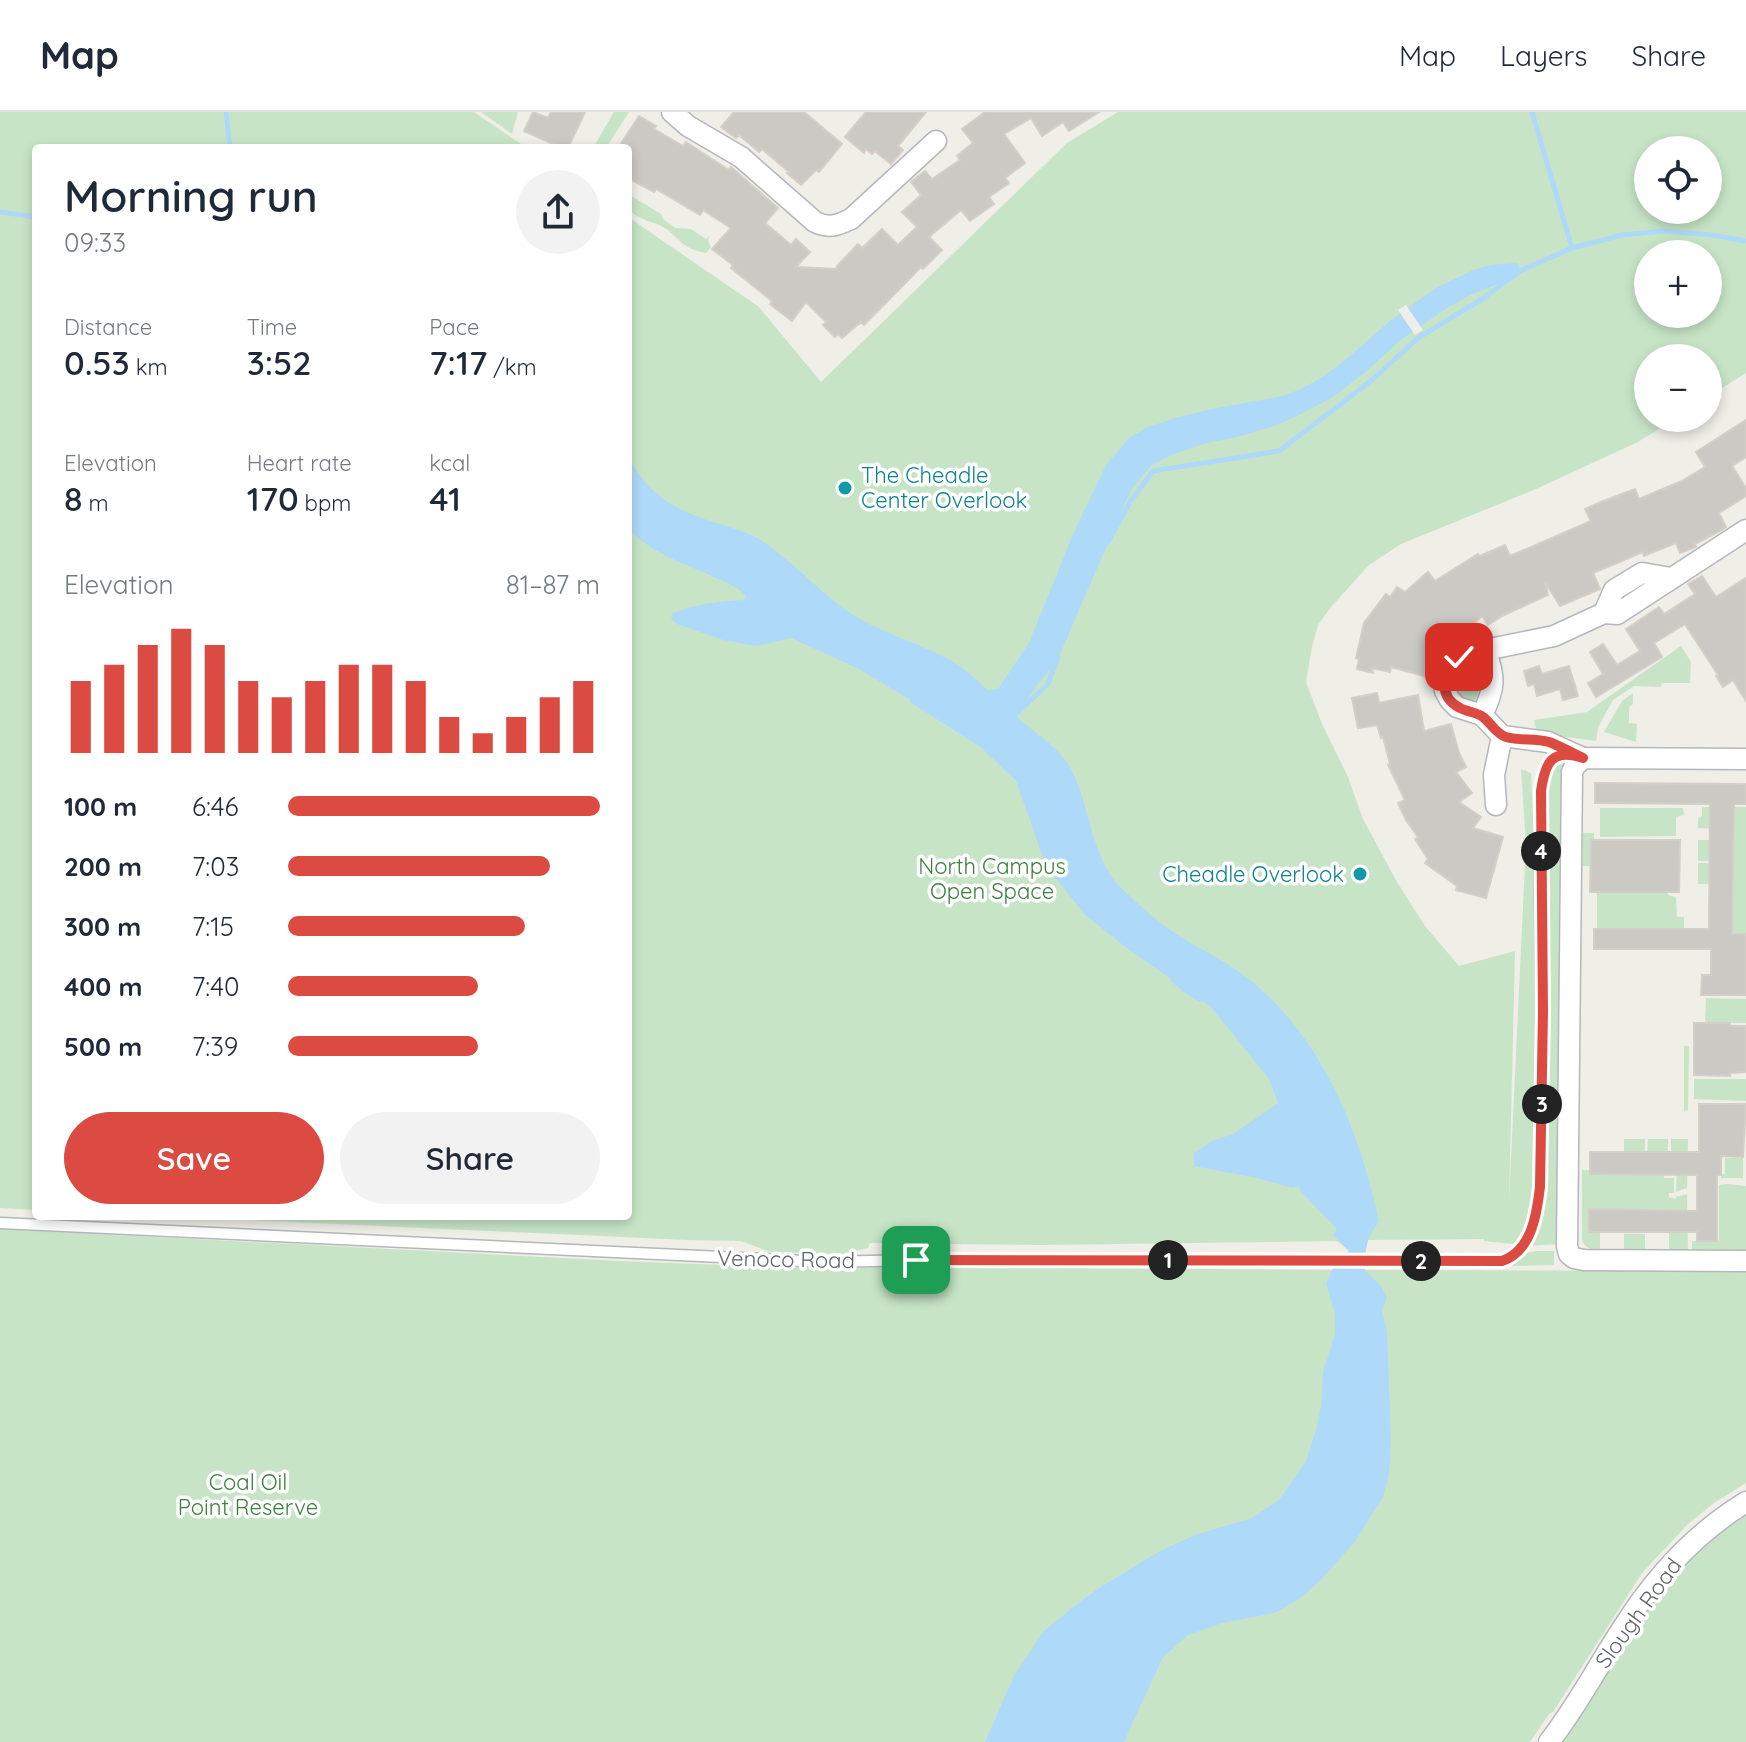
<!DOCTYPE html>
<html lang="en">
<head>
<meta charset="utf-8">
<style>
  :root { --surface:#fff; --page:#f2f2f3; --text:#1f2937; --muted:#747a83; --line:#e0e1e3; --accent:#dc4b41 }
  body { margin:0; font-family:Quicksand,sans-serif; background:var(--page); color:var(--text); height:100vh; display:flex; flex-direction:column; font-size:30px; white-space:nowrap }
  * { box-sizing:border-box; margin:0 }
  p { font-size:26px; color:var(--muted) }
  .icon { flex:none; width:44px; height:44px; fill:none; stroke:currentColor; stroke-width:2; stroke-linecap:round; stroke-linejoin:round }
  .map { position:relative; flex:1; overflow:hidden }
  .panel { position:absolute; left:32px; top:32px; width:600px; height:1076px; display:flex; flex-direction:column; background:var(--surface); border-radius:8px; box-shadow:0 4px 12px #0003 }
  .panel>* { flex:none }
  .buttons { position:absolute; left:1634px; top:24px; display:grid; gap:16px }
  .buttons a { display:grid; place-items:center; width:88px; height:88px; border-radius:50%; background:var(--surface); box-shadow:0 4px 12px #0003; font-size:40px }
  .pin { position:absolute; display:grid; place-items:center; width:68px; height:68px; color:#fff; margin:-34px; border-radius:16px; box-shadow:0 4px 12px #0006 }
  .km { position:absolute; width:40px; height:40px; margin:-20px; border-radius:50%; background:#222; color:#fff; font-size:22px; line-height:40px; text-align:center }
  .round { display:grid; place-items:center; flex:none; width:84px; height:84px; border-radius:42px; background:var(--page) }
  .summary { display:flex; align-items:center; justify-content:space-between; height:136px; padding:0 32px }
  h1 { font-size:44px; font-weight:600; line-height:60px }
  .stats { display:grid; grid-template-columns:repeat(3,1fr); gap:12px; height:136px; padding:8px 32px }
  .stats div { display:grid; align-content:center }
  .stats b { font-size:34px; font-weight:600 }
  .stats small { font-size:22px; font-weight:400 }
  .stats p { font-size:22px }
  .chart { height:224px; padding:16px 32px }
  .chart p { display:flex; justify-content:space-between }
  .chart svg { width:100%; height:144px; margin-top:8px; stroke:var(--accent); stroke-width:6 }
  .action { display:flex; gap:16px; margin-top:auto; padding:16px 32px }
  .action a { flex:1; height:92px; border-radius:48px; background:var(--accent); color:#fff; font-size:32px; font-weight:600; line-height:92px; text-align:center }
  .action a+a { background:var(--page); color:var(--text) }
  ul { padding:0 32px; list-style:none; font-size:26px }
  li { display:grid; grid-template-columns:128px 96px 1fr; align-items:center; height:60px }
  li i { height:20px; border-radius:10px; background:var(--accent) }
  header { display:flex; align-items:center; gap:48px; box-sizing:border-box; height:112px; padding:0 40px; background:var(--surface); border-bottom:2px solid var(--line) }
  header strong { font-size:38px }
  nav { display:flex; gap:44px; margin-inline-start:auto; font-size:28px }
  .map>svg:first-child { display:block }
  .green { fill:#c7e5c6; fill-rule:evenodd }
  .water { fill:#afd9f8 }
  .pier { fill:#efeee7 }
  .lines { fill:none; stroke-linecap:round; stroke-linejoin:round }
  .stream { stroke:#afd9f8; stroke-width:5 }
  .building { fill:#cbc9c4; stroke:#d4cfc6; stroke-width:2 }
  .lane-casing { stroke:#b4b7bb; stroke-width:13 }
  .street-casing { stroke:#b4b7bb; stroke-width:23 }
  .lane { stroke:#fff; stroke-width:10 }
  .street { stroke:#fff; stroke-width:20 }
  .route-casing { stroke:#fff; stroke-width:16 }
  .route { stroke:#dc4b41; stroke-width:10 }
  .culture-dot { fill:#0f9aa8; stroke:#fff; stroke-width:3 }
  .labels { text-anchor:middle; dominant-baseline:central; stroke-width:7; stroke-linejoin:round; paint-order:stroke }
  .culture-label { font-size:22px; fill:#0d838f; stroke:#fff; text-anchor:start }
  .park-label { font-size:22px; fill:#3c803e; stroke:#fff }
  .street-label { font-size:22px; fill:#5f6266; stroke:#fff }
</style>
</head>
<body>
<header>
<strong>Map</strong>
<nav><a>Map</a><a>Layers</a><a>Share</a></nav>
</header>
<div class="map">
<svg width="1746" height="1630" viewBox="0 0 1746 1630">
  <rect width="100%" height="100%" fill="#efeee7"/>
  <g class="green">
    <path d="M0,0H474L527,36H36V1098L0,1096Z"/>
    <path d="M481,0H518L512,22Z"/>
    <path d="M614,0H629L606,36H593Z"/>
    <path d="M1118,0H1746V261L1708,285V246H1648V306H1676L1638,330L1536,377L1401,432L1369,453L1331,495L1318,513L1312,535L1306,570L1322,612L1348,665L1363,707L1397,770L1425,814L1459,854L1515,839L1509,1089L1526,732L1521,657L1531,661C1536,757 1538,852 1538,948C1537,992 1541,1039 1535,1083C1533,1101 1525,1117 1513,1132L1484,1129V1127L1368,1128L1365,1140V1158L1746,1159V1371L1714,1391L1688,1412L1642,1461L1553,1600L1549,1602L1530,1630H0V1117L620,1149L833,1157L905,1154L1332,1158L1349,1139L1337,1129L1041,1133L870,1131L868,1136L842,1142L770,1140L741,1129L687,1128L160,1104H628V105L759,195L821,270L1067,31ZM1648,38H1708V98H1648ZM1648,142H1708V202H1648Z"/>
    <path d="M628,82L661,102L663,107L675,116L691,117L706,127L709,124L708,129L711,135L706,141C677,136 679,121 657,112C653,110 648,110 645,108C639,106 633,101 628,98Z"/>
    <path d="M1681,534L1691,550L1690,571H1662L1661,575L1634,574L1613,588L1598,615L1596,629L1537,621L1534,608L1587,600Z"/>
    <path d="M1467,552H1472C1484,561 1481,577 1474,590C1452,588 1453,565 1467,552Z"/>
    <path d="M1633,581V592L1629,595V611L1637,612L1636,630L1604,620L1622,589Z"/>
    <path d="M1564,651L1561,667L1558,1132L1528,1134L1539,1108L1547,929L1545,682C1547,667 1549,656 1564,651Z"/>
    <path d="M1702,695H1746V824H1726L1727,717L1698,716V706L1702,705Z"/>
    <path d="M1600,696H1683L1684,703L1676,705V724H1673L1600,725Z"/>
    <rect x="1583" y="721" width="11" height="33"/>
    <rect x="1698" y="728" width="15" height="21"/>
    <rect x="1698" y="751" width="15" height="21"/>
    <path d="M1597,776H1667L1668,783L1676,785L1677,805H1684V818H1597Z"/>
    <path d="M1706,886L1746,887V911H1705Z"/>
    <path d="M1684,934H1689L1688,998L1684,999Z"/>
    <path d="M1694,967H1746V989L1694,987Z"/>
    <rect x="1624" y="1027" width="21" height="15"/>
    <path d="M1648,1027H1668V1042H1647Z"/>
    <path d="M1671,1027H1688L1687,1076L1676,1080L1677,1043L1671,1042Z"/>
    <path d="M1725,1046H1743V1066H1721V1062H1725Z"/>
    <path d="M1582,1058L1663,1059L1664,1066H1674V1081H1669V1085L1676,1087V1085L1687,1082L1688,1138H1669V1119L1600,1117V1138C1592,1137 1584,1137 1582,1127Z"/>
    <path d="M1727,1072L1746,1074V1138H1692V1129H1719V1073Z"/>
    <rect x="1624" y="1122" width="21" height="15"/>
    <path d="M1536,1139H1554V1153L1512,1154L1522,1142Z"/>
    <path d="M1746,1403V1630H1562L1657,1484L1685,1450L1723,1419Z"/>
  </g>
  <path class="water" d="M1517,151L1520,158L1518,165L1472,182L1447,196L1402,227L1368,258L1333,285L1301,302L1277,313L1242,324L1203,332L1172,343L1152,353L1131,378L1057,549L1035,576L1017,605C1032,618 1050,630 1063,645C1089,678 1087,731 1114,768C1118,774 1125,779 1131,785C1141,795 1152,804 1163,813C1185,830 1212,841 1235,857C1317,913 1360,1016 1379,1110C1366,1127 1365,1136 1365,1158L1381,1174L1387,1185L1382,1198L1387,1220L1391,1328L1389,1362L1383,1385L1354,1431L1320,1469L1298,1488L1274,1501L1222,1511L1188,1523L1163,1545L1124,1630H985L1014,1564L1043,1520L1072,1496L1096,1478L1158,1440L1195,1423L1252,1406L1279,1388L1306,1349L1316,1318L1321,1294L1323,1260L1335,1222V1201L1326,1172L1332,1158L1349,1139L1333,1123L1337,1117L1300,1079L1299,1075L1292,1076L1257,1066L1194,1054V1041L1212,1029L1233,1022L1278,991L1269,967L1211,895L1128,837L1085,803L1046,754L1013,660L980,630L859,557L791,526L757,534L723,528L677,512L671,507L673,501C695,492 721,489 744,488L746,484C735,473 722,468 707,462C680,450 649,439 628,417V345C648,380 669,395 707,408C725,414 743,418 759,427C796,450 822,485 860,507C890,524 925,533 955,551C967,558 977,569 988,578L998,577L1029,531L1073,422L1106,353L1129,326L1148,315L1175,306L1216,296L1283,284L1301,277L1324,264L1350,244L1391,208L1436,176L1473,158L1490,153Z"/>
  <path class="pier" d="M1406,193L1423,218L1415,223L1398,198Z"/>
  <g class="lines">
    <g class="stream">
      <path d="M226,0L230,36"/>
      <path d="M1532,0L1572,136"/>
      <path d="M0,100L36,105"/>
      <path d="M1108,430L1130,390L1153,359L1279,339L1372,268L1418,226L1482,187L1522,158L1572,136L1622,123L1664,119L1712,123L1746,129"/>
      <path d="M913,589L983,634L1017,666"/>
      <path d="M1017,601L1047,573L1058,546"/>
      <path d="M1173,868L1187,879L1200,887"/>
    </g>
  </g>
  <g class="building">
    <path d="M533,0L548,6L551,0H585L568,36H562L524,19Z"/>
    <path d="M734,0H804L842,32L819,60L816,58L801,73L787,61L789,60L762,37L759,40L739,23L736,26L721,15Z"/>
    <path d="M866,0H926L898,34L903,38L891,52L875,39L872,42L866,37L864,41L845,25Z"/>
    <path d="M985,0H1099L1069,19L1063,10L1042,24L1031,6L1004,22L1025,51L1005,66L1009,71L989,85L994,92L970,109L961,98L929,125L942,138L923,157L921,155L864,213L861,210L842,226L838,222L835,225L823,213L826,210L806,190L792,209L770,192L772,189L731,156L733,153L712,137L731,116L703,98L700,103L656,77L654,80L628,66V36H618L639,4L656,14L654,17L683,34L686,30L729,58L731,55L778,96L765,111L791,133L796,127L810,140L796,155L837,157V154L858,132L862,136L882,117L898,133L917,115L902,100L921,83L911,70L925,59L932,67L960,48L957,44L973,31L962,17Z"/>
    <path d="M1746,308V345L1732,354L1746,376V384L1719,401L1726,415L1722,418L1695,432L1696,435L1680,441L1676,431L1644,444L1643,440L1593,461L1600,477L1560,494L1545,470L1548,483L1504,503L1488,513L1482,504L1459,525L1448,513L1432,535L1424,564L1391,555L1390,560L1372,556L1373,561L1357,557L1359,547L1356,546L1364,511L1386,482L1390,485L1397,475L1405,480L1428,460L1435,469L1478,442L1480,444L1505,433L1510,444L1552,426L1591,409L1585,397L1601,390L1635,377L1639,387L1682,369L1705,355L1696,340Z"/>
    <path d="M1702,464L1716,485L1746,466V589L1733,568L1723,575L1716,564L1718,563L1685,512L1654,531L1662,545L1596,585L1588,571L1603,562L1590,540L1603,532L1617,553L1640,539L1626,517L1659,495L1664,502L1695,482L1688,472Z"/>
    <path d="M1539,554L1542,562L1569,554L1578,584L1563,588L1560,577L1537,584L1534,572L1528,574L1524,559Z"/>
    <path d="M1377,581L1379,591L1418,583L1424,619L1451,612L1459,641L1466,655L1456,660L1472,681L1459,690L1481,705L1473,716L1503,725L1486,786L1456,778L1457,774L1425,751L1428,747L1415,727L1418,725L1406,708L1398,691L1405,688L1388,653L1390,652L1383,625L1381,626L1377,613L1358,616L1352,586Z"/>
    <path d="M1595,671L1746,672V692H1734L1732,794V822H1746V883H1701L1702,863H1711V837H1594V817H1709L1710,692L1595,691Z"/>
    <path d="M1591,728H1680L1679,780H1590Z"/>
    <path d="M1694,911H1730V914H1746V960L1730,961V964L1694,963Z"/>
    <path d="M1699,992H1746L1743,1045L1721,1044V1063H1717V1129H1697V1120H1589V1097L1697,1099V1063L1590,1062V1040H1699Z"/>
  </g>
  <g class="lines">
    <g class="lane-casing">
      <path id="lane" d="M0,1111L825,1150L916,1148L1502,1149C1520,1143 1533,1120 1537,1102C1544,1069 1541,1031 1542,998C1544,891 1537,785 1541,679C1543,661 1547,647 1565,642"/>
    </g>
    <g class="street-casing">
      <g id="street">
        <path d="M672,0L688,14L741,45L815,110C830,117 838,113 851,107L936,29"/>
        <path d="M1604,501L1614,478L1642,461L1671,466"/>
        <path d="M1482,603C1495,577 1496,565 1485,538"/>
        <path d="M1583,646L1548,630L1502,624L1482,603L1457,595L1450,588L1445,579L1444,570L1446,560L1451,552L1459,545L1485,538L1554,524L1604,501L1617,502L1746,418"/>
        <path d="M1746,647L1583,646L1575,654L1572,660L1567,1134L1569,1142L1574,1146L1584,1148L1746,1149"/>
        <path d="M1496,693L1494,663L1502,624"/>
        <path d="M1549,1630C1578,1593 1600,1550 1626,1511C1657,1463 1697,1420 1746,1390"/>
      </g>
    </g>
    <use href="#lane" class="lane"/>
    <use href="#street" class="street"/>
  </g>
  <g class="lines">
    <g class="route-casing">
      <path id="route" d="M916,1148L1502,1149C1532,1139 1537,1101 1540,1075L1543,899L1541,679C1545,650 1552,636 1583,646C1572,641 1560,634 1549,630C1535,626 1520,629 1506,625C1496,622 1491,611 1483,605C1477,600 1467,600 1460,596C1437,584 1442,559 1459,545"/>
    </g>
    <use href="#route" class="route"/>
  </g>
  <g class="culture-dot">
    <circle cx="845" cy="376" r="8"/>
    <circle cx="1360" cy="762" r="8"/>
  </g>
  <g class="labels">
    <g class="culture-label">
      <text x="861" y="363">The Cheadle<tspan x="861" dy="25">Center Overlook</tspan></text>
      <text x="1344" y="762" text-anchor="end">Cheadle Overlook</text>
    </g>
    <g class="park-label">
      <text x="992" y="754">North Campus<tspan x="992" dy="25">Open Space</tspan></text>
      <text x="248" y="1370">Coal Oil<tspan x="248" dy="25">Point Reserve</tspan></text>
    </g>
    <g class="street-label">
      <text transform="translate(786 1147) rotate(1)">Venoco Road</text>
      <text transform="translate(1638 1501) rotate(-54)">Slough Road</text>
    </g>
  </g>
</svg>
<div class="buttons">
<a><svg class="icon" aria-label="locate" viewBox="0 0 24 24"><circle cx="12" cy="12" r="6"/><path d="M12 2v4M12 18v4M2 12h4M18 12h4"/></svg></a>
<a>+</a>
<a>−</a>
</div>
<div class="pin" style="left:916px;top:1148px;background:#1e9e55"><svg class="icon" aria-label="arrive" viewBox="0 0 24 24"><path d="M6 21V4h12l-3 4 3 4H6"/></svg></div>
<div class="pin" style="left:1459px;top:545px;background:#d93025"><svg class="icon" aria-label="check" viewBox="0 0 24 24"><path d="M5 12l5 5 9-10"/></svg></div>
<b class="km" style="left:1168px;top:1148px">1</b>
<b class="km" style="left:1421px;top:1149px">2</b>
<b class="km" style="left:1542px;top:992px">3</b>
<b class="km" style="left:1541px;top:739px">4</b>
<section class="panel">
<div class="summary"><div><h1>Morning run</h1><p>09:33</p></div><a class="round"><svg class="icon" aria-label="share" viewBox="0 0 24 24"><path d="M12 15V3M7 8l5-5 5 5M5 13v7h14v-7"/></svg></a></div>
<div class="stats">
<div><p>Distance</p><b>0.53<small> km</small></b></div>
<div><p>Time</p><b>3:52</b></div>
<div><p>Pace</p><b>7:17<small> /km</small></b></div>
</div>
<div class="stats">
<div><p>Elevation</p><b>8<small> m</small></b></div>
<div><p>Heart rate</p><b>170<small> bpm</small></b></div>
<div><p>kcal</p><b>41</b></div>
</div>
<div class="chart"><p><span>Elevation</span>81–87 m</p>
<svg viewBox="0 0 160 44" preserveAspectRatio="none"><path d="M5 44V22M15 44V17M25 44V11M35 44V6M45 44V11M55 44V22M65 44V27M75 44V22M85 44V17M95 44V17M105 44V22M115 44V33M125 44V38M135 44V33M145 44V27M155 44V22"/></svg>
</div>
<ul>
<li><b>100 m</b>6:46<i style="width:100%"></i></li>
<li><b>200 m</b>7:03<i style="width:84%"></i></li>
<li><b>300 m</b>7:15<i style="width:76%"></i></li>
<li><b>400 m</b>7:40<i style="width:61%"></i></li>
<li><b>500 m</b>7:39<i style="width:61%"></i></li>
</ul>
<div class="action"><a>Save</a><a>Share</a></div>
</section>
</div>
</body>
</html>
